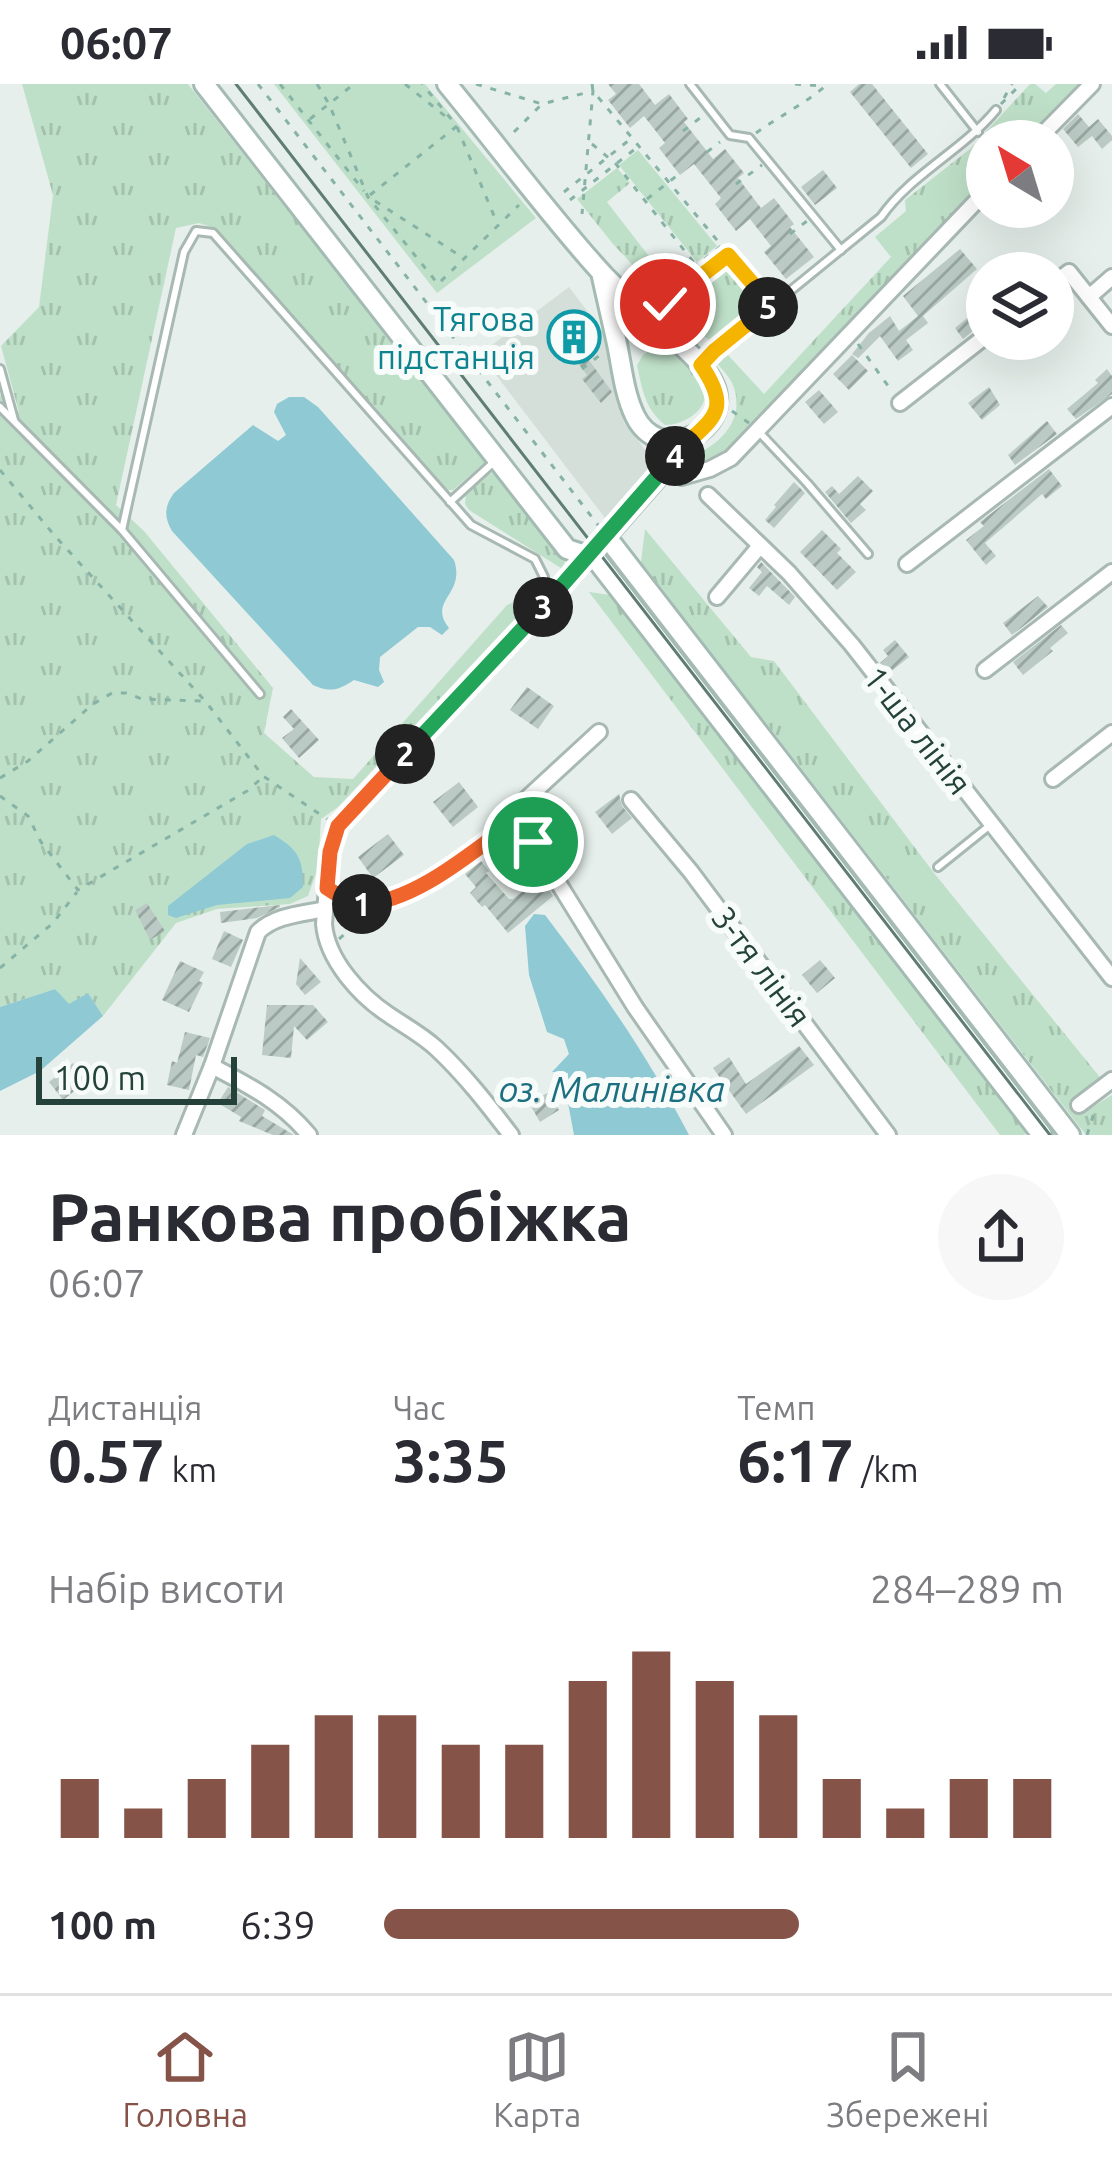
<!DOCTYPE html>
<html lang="uk">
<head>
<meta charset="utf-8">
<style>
  :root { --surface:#fff; --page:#f7f7f7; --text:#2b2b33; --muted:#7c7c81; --line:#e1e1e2; --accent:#855347 }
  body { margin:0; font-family:Ubuntu,sans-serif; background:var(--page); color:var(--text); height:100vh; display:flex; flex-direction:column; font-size:45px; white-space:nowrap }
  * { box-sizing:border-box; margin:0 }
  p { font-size:39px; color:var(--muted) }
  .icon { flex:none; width:66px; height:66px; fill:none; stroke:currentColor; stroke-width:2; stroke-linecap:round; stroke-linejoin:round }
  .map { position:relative; height:1051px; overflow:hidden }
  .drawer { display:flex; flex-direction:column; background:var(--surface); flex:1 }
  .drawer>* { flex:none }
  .needle { width:78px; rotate:322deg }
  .controls { position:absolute; left:966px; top:36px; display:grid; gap:24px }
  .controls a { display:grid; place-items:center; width:108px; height:108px; border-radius:50%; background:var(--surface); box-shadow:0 12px 48px #0002; font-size:60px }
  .scale { position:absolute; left:36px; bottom:30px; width:201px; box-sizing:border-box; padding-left:12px; border:6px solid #24423a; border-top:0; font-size:33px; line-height:42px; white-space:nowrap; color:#24423a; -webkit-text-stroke:9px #f7fbf9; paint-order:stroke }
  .pin { position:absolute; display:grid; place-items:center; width:102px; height:102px; color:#fff; margin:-51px; border:6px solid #fff; border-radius:50%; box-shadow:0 3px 12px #0007 }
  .km { position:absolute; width:60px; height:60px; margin:-30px; border-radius:50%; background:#222; color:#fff; font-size:33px; line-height:60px; text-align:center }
  .round { display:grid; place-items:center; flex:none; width:126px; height:126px; border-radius:63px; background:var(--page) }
  .head { display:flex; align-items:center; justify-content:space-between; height:204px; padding:0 48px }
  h1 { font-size:66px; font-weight:600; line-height:90px }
  .figures { display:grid; grid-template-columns:repeat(3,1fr); gap:18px; height:204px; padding:12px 48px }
  .figures div { display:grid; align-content:center }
  .figures b { font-size:60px; font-weight:600 }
  .figures small { font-size:33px; font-weight:400 }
  .figures p { font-size:33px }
  .chart { height:336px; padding:24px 48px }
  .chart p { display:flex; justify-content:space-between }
  .chart svg { width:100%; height:216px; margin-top:12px; stroke:var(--accent); stroke-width:6 }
  ul { padding:0 48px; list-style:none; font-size:39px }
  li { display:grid; grid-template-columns:192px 144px 1fr; align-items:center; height:90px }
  li i { height:30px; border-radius:15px; background:var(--accent) }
  .status { display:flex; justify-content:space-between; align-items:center; height:84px; padding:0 60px; background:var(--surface); direction:ltr }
  .status svg { height:33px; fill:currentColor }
  .dock { display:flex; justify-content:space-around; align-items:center; height:168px; border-top:3px solid var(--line); background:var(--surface); font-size:33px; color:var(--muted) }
  .dock a { display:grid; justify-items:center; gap:6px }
  .dock .on { color:var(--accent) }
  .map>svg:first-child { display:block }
  .built { fill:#d4dfda }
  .grass { fill:url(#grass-tufts) }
  .green { fill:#bfe0c8 }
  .water { fill:#8ec9d4 }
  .building { fill:url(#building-hatch) }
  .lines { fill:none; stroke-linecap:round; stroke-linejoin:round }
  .lane-casing { stroke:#a8b8b2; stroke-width:12 }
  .street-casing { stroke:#a8b8b2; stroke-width:20 }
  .secondary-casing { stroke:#a4bbb3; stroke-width:24 }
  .path { stroke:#86b3a5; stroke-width:3; stroke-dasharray:6 9; stroke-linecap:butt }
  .lane { stroke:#fff; stroke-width:6 }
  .street { stroke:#fff; stroke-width:14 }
  .secondary { stroke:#fff; stroke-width:18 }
  .tram { stroke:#5f7d75; stroke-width:3 }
  .split-1-casing { stroke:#fff; stroke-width:24 }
  .split-2-casing { stroke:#fff; stroke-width:24 }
  .split-3-casing { stroke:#fff; stroke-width:24 }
  .split-4-casing { stroke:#fff; stroke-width:24 }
  .split-5-casing { stroke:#fff; stroke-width:24 }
  .split-6-casing { stroke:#fff; stroke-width:24 }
  .split-1 { stroke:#f0652b; stroke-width:15 }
  .split-2 { stroke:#f0652b; stroke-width:15 }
  .split-3 { stroke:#22a559; stroke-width:15 }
  .split-4 { stroke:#22a559; stroke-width:15 }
  .split-5 { stroke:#f5b400; stroke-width:15 }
  .split-6 { stroke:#f5b400; stroke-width:15 }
  .labels { text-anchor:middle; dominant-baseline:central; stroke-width:12; stroke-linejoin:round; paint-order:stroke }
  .culture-label { font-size:33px; fill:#0d838f; stroke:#f7fbf9; text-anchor:end }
  .street-label { font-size:33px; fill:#24423a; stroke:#f7fbf9 }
  .water-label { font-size:36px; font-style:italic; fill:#1c6f80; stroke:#f7fbf9 }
</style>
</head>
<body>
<div class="status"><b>06:07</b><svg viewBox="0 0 49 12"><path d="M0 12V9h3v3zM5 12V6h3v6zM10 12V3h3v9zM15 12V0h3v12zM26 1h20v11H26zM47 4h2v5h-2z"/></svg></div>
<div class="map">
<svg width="1112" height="1051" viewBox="0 0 1112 1051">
  <defs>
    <pattern id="grass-tufts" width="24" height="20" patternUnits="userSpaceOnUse" patternTransform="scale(3)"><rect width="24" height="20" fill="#bfe0c8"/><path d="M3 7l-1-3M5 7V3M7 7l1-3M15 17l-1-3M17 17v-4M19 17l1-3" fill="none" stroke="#a4c1ad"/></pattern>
    <pattern id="building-hatch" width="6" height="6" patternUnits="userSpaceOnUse" patternTransform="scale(3)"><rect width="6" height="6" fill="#bbcac4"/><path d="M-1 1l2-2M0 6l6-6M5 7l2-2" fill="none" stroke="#98a6a0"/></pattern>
  </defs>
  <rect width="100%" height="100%" fill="#e6efeb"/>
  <path class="built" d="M569,203L604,249L624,338L655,379L605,434L480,270Z"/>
  <g class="grass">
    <path d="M22,0H188L486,377L453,406H445L217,145L199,139L176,144L116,421L144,447L273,604L264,649L314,693L353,695L507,521L524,514L526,523L338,723L321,735L318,784L308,812L290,820L217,825L176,839L103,932L88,909L69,921L55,905L0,923V311L19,328L1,262L39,223L53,111Z"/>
    <path d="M1030,0H1035L1046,9L1056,0H1079L1025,57H987V97L731,370L688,387L676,384L677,376C712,370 750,338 732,299C728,291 720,283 714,276L756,242L760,245L728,271L764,310L891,173L875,153L906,127L905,116L970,65Z"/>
    <path d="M638,66L717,162L697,178L619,81Z"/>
    <path d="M617,84L630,99L607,118L668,197L658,208L613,160L577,115Z"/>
    <path d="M727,176L764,219L711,258L670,221Z"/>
    <path d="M654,264C658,265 661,264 664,265C673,268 703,297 705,306C708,328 682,341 665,341C645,325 642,305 637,281L643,271Z"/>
    <path d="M495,388L565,474L564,486L469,426L465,420L466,411L490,390Z"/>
    <path d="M645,445L751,573L774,577L934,789L1103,997L1071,1025L1074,1030L1084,1028L1112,1011V1051H1086L641,478Z"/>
    <path d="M589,508L611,511L1028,1048L1024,1051H1000Z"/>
  </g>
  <path class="green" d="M274,0H425L536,134L437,209Z"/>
  <g class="water">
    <path d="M289,313H304L318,323L454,476C466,511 427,516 449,544L442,551L430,543H418L380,573L379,586L384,598L378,603L354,596C339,606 330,609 313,601L172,447C164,433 164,423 174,409L253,341L278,357L286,351L274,328L277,320Z"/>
    <path d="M274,751C299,766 303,775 303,803L290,814L217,821L176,834L168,831V822L247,760Z"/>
    <path d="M534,830L545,831C599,902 648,972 689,1051H574L568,1019V989L552,988L569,970L564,955L547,948L529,891L525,842Z"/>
    <path d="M55,905L69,920L88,909L103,932L40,987L0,1007V923Z"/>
  </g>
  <g class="building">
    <path d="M608,0H639L655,21L669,10L688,35L684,38L713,75L725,65L744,89L738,94L761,124L774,114L794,140L790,143L814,173L786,195L764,168L771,162L750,135L736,147L715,120L721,114L694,80L680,91L659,64L665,59L644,32L630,44L608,16L616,10Z"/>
    <path d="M859,0H872L928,70L911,84L850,8Z"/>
    <path d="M1078,30L1089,43L1098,35L1112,52V56L1102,65L1092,52L1078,63L1063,45Z"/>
    <path d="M823,86L837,104L815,121L801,103Z"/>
    <path d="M960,165L977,185L923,232L928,239L906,256L913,266L898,277L880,252L858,274L852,270L869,249L890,232L899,247L918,232L903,212Z"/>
    <path d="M987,218V240L983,239L963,255L955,244Z"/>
    <path d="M571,228L598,263L586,272L612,308L601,319L582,295L587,291L550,244Z"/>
    <path d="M852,271L868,287L849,306L833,290Z"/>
    <path d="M1107,285L1112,292V310L1076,335L1067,325L1098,299L1095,296Z"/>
    <path d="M989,303L1000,321L982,336L968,319Z"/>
    <path d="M819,306L838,328L824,340L805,318Z"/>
    <path d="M1047,337L1057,350L1015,381L1008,371Z"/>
    <path d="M1049,385L1062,402L1046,415L1042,410L985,459L996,472L986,481L966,456L984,442L980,438Z"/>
    <path d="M858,392L873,407L860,420L866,426L851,439L825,408L832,402L839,410Z"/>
    <path d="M794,398L805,409L774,444L765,436L776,423L774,421Z"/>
    <path d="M822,446L841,465L837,469L856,488L837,506L800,468Z"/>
    <path d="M761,478L795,513L789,521L767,502L759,512L749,504L762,488L757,483Z"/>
    <path d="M1038,512L1048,523L1012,551L1003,539Z"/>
    <path d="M1061,541L1068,549L1050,564L1053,567L1023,591L1013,578Z"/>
    <path d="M895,556L909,573L889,589L880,579L888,572L883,566Z"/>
    <path d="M527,603L554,622L538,645L510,626Z"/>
    <path d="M291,625L319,656L299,674L282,654L294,645L283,633Z"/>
    <path d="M459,698L478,723L453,743L433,718Z"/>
    <path d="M619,710L622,722L632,734L612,750L595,728Z"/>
    <path d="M388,750L404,771L373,794L358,773Z"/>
    <path d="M481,777L489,787L486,789L509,815H513L541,793L553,812L508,849L485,821L482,823L470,809L476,803L465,790Z"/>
    <path d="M147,819L165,847L150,856L135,826Z"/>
    <path d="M280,821V823L257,834L221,839L220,828Z"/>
    <path d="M224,847L243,856L231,883L212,875Z"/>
    <path d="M300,874L321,898L305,911L296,900Z"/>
    <path d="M820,876L835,894L817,909L802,891Z"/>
    <path d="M180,877L204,888L199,897L203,899L189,928L162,916Z"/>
    <path d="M267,921H313L328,938L307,956L294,942L291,974L262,971Z"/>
    <path d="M185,948L210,954L203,973L196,971L189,1006L167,1001L172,977L177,979Z"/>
    <path d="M799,962L814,981L746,1030L713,984L729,973L746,1000Z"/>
    <path d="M73,979L87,997L63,1016L49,998Z"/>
    <path d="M228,1003L265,1026L262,1032L294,1051H273L239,1037L241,1033L218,1019Z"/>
    <path d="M549,1008L559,1026L540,1038L529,1019Z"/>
  </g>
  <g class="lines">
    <g class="lane-casing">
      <g id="lane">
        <path d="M690,0L730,51L749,54L841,166"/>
        <path d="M940,0L978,48"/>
        <path d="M703,278L881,133C911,90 962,67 996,26"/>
        <path d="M0,285L14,336"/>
        <path d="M0,323L122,446L260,610"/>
        <path d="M759,348L807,399L868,470"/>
        <path d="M450,418L496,376"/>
        <path d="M122,446L184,168L196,147L213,149L471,441L535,475L544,493L542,516"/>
        <path d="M938,783L989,742"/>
      </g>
    </g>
    <g class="street-casing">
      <g id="street">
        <path d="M1036,57L1092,0"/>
        <path d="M1053,200L1069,188L1112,242"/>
        <path d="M1089,213L1112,193"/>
        <path d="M900,319L987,251"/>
        <path d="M666,384L682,393L710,385L731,374L987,106"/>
        <path d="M708,411L789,489L852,561L1112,894"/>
        <path d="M907,480L1112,322"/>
        <path d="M717,513L759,463"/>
        <path d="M985,586L1112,488"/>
        <path d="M1053,695L1112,649"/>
        <path d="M631,716L691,788L888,1051"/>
        <path d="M511,740L533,758L635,923L724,1051"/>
        <path d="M327,804L347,817L367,821L399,812L453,782L511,740L522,719L599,648"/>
        <path d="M212,982C248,1001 282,1018 309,1051"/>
        <path d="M1079,1021L1112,996"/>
        <path d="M184,1051L212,982L258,848C275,831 302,830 325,825"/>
        <path d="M511,1051C488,1021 464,990 436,964C422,951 405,942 389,931C360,912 327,876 324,840L330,768L338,742L591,469"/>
      </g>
    </g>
    <g class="secondary-casing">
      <g id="secondary">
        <path d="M204,0L567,465L582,470L591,469L1042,1051"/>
        <path d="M447,0C498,62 546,127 599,186C613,202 630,216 646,230C667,250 714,283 717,312C722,351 658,379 635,332C624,309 622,284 617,260C612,236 606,212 601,188"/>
        <path d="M606,452L1070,1051"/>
        <path d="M598,461L691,355"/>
      </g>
    </g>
    <g class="path">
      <path d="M258,0L598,441"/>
      <path d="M280,0L364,107"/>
      <path d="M317,0L329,20L368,113L438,200L519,121"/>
      <path d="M405,0L450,36"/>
      <path d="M476,0L542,20L593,7L582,130"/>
      <path d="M592,0L593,7L766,215"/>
      <path d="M795,0L823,2"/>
      <path d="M1004,14L1012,0"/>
      <path d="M1001,20L1021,0"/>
      <path d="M310,35L354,0"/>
      <path d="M457,43L497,139"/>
      <path d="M683,47L704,31"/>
      <path d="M514,48L542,20"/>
      <path d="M756,49C780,32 806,19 828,0"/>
      <path d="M592,60L616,80L703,190"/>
      <path d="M707,68L720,58"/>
      <path d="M736,100L762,81"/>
      <path d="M564,108L628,57"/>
      <path d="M370,111L457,42L422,0"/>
      <path d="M647,115L679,90"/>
      <path d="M570,116L635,65"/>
      <path d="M375,117L462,173"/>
      <path d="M790,150L807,137"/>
      <path d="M657,212L721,162"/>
      <path d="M665,220L725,173"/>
      <path d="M858,260L891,306"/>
      <path d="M582,285L604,268"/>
      <path d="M732,327L749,339"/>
      <path d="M0,386L55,452L206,618L263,692L327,735"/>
      <path d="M0,694L28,677L93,620L112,609H126L142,615L202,617"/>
      <path d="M0,712L28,732L41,758L78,806L247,707L262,694"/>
      <path d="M339,855L363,834"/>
      <path d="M0,884L53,839L77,808"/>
      <path d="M1087,1051L1094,1029"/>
    </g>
    <use href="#lane" class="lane"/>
    <use href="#street" class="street"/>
    <use href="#secondary" class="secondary"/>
    <path class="tram" d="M236,0L1050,1051"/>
  </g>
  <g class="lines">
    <g class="split-1-casing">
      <path id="split-1" d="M362,820C413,819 471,769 511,740L533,758"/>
    </g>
    <g class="split-2-casing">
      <path id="split-2" d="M362,820L347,817L327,804L330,768L338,742L405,670"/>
    </g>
    <g class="split-3-casing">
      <path id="split-3" d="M405,670L543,523"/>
    </g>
    <g class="split-4-casing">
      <path id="split-4" d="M543,523L675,372"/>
    </g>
    <g class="split-5-casing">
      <path id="split-5" d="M675,372C707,335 736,332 701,281L714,267L768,223"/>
    </g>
    <g class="split-6-casing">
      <path id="split-6" d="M665,220L728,171L771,221L768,223"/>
    </g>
    <use href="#split-1" class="split-1"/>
    <use href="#split-2" class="split-2"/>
    <use href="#split-3" class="split-3"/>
    <use href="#split-4" class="split-4"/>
    <use href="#split-5" class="split-5"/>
    <use href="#split-6" class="split-6"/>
  </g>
  <defs>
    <g id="building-ring" transform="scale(2.7)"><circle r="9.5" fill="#f7fbf9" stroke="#0f9aa8" stroke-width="1.5"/><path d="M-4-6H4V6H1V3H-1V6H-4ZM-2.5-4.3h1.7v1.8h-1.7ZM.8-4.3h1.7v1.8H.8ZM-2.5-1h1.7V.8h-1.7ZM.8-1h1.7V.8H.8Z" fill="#0f9aa8"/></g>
  </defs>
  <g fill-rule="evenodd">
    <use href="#building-ring" x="574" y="253"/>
  </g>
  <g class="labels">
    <g class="culture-label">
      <text x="535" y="234">Тягова<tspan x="535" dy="38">пiдстанцiя</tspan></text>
    </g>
    <g class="street-label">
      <text transform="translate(918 646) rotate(52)">1-ша лінія</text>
      <text transform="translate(762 882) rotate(53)">3-тя лінія</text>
    </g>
    <g class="water-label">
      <text x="612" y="1004">оз. Малинівка</text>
    </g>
  </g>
</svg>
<div class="controls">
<a><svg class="needle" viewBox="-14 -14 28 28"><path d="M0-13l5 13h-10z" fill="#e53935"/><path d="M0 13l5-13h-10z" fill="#7c7c81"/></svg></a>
<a><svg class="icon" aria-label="layers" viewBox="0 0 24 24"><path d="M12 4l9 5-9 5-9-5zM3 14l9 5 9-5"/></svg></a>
</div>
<div class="scale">100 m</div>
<div class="pin" style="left:533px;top:758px;background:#1e9e55"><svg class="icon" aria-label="arrive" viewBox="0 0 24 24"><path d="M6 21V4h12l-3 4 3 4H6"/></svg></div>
<div class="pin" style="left:665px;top:220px;background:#d93025"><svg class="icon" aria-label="check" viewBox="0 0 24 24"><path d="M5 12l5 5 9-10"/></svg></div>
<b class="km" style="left:362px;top:820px">1</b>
<b class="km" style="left:405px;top:670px">2</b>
<b class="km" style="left:543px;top:523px">3</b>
<b class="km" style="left:675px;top:372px">4</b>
<b class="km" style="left:768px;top:223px">5</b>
</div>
<section class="drawer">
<div class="head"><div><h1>Ранкова пробіжка</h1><p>06:07</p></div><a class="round"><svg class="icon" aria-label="share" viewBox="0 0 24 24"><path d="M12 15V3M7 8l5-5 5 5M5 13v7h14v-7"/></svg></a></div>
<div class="figures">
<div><p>Дистанція</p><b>0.57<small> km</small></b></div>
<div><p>Час</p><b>3:35</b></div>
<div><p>Темп</p><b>6:17<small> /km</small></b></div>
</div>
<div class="chart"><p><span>Набір висоти</span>284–289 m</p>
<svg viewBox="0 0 160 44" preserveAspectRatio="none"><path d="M5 44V32M15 44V38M25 44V32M35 44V25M45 44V19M55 44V19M65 44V25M75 44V25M85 44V12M95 44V6M105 44V12M115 44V19M125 44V32M135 44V38M145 44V32M155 44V32"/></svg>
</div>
<ul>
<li><b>100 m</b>6:39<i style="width:61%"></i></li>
</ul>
</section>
<nav class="dock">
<a class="on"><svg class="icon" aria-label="home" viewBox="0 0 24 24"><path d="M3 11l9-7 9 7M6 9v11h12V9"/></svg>Головна</a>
<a><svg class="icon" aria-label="map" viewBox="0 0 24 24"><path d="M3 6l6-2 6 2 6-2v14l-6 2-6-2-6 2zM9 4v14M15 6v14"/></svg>Карта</a>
<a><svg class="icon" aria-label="saved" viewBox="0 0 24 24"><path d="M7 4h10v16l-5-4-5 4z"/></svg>Збережені</a>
</nav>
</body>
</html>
